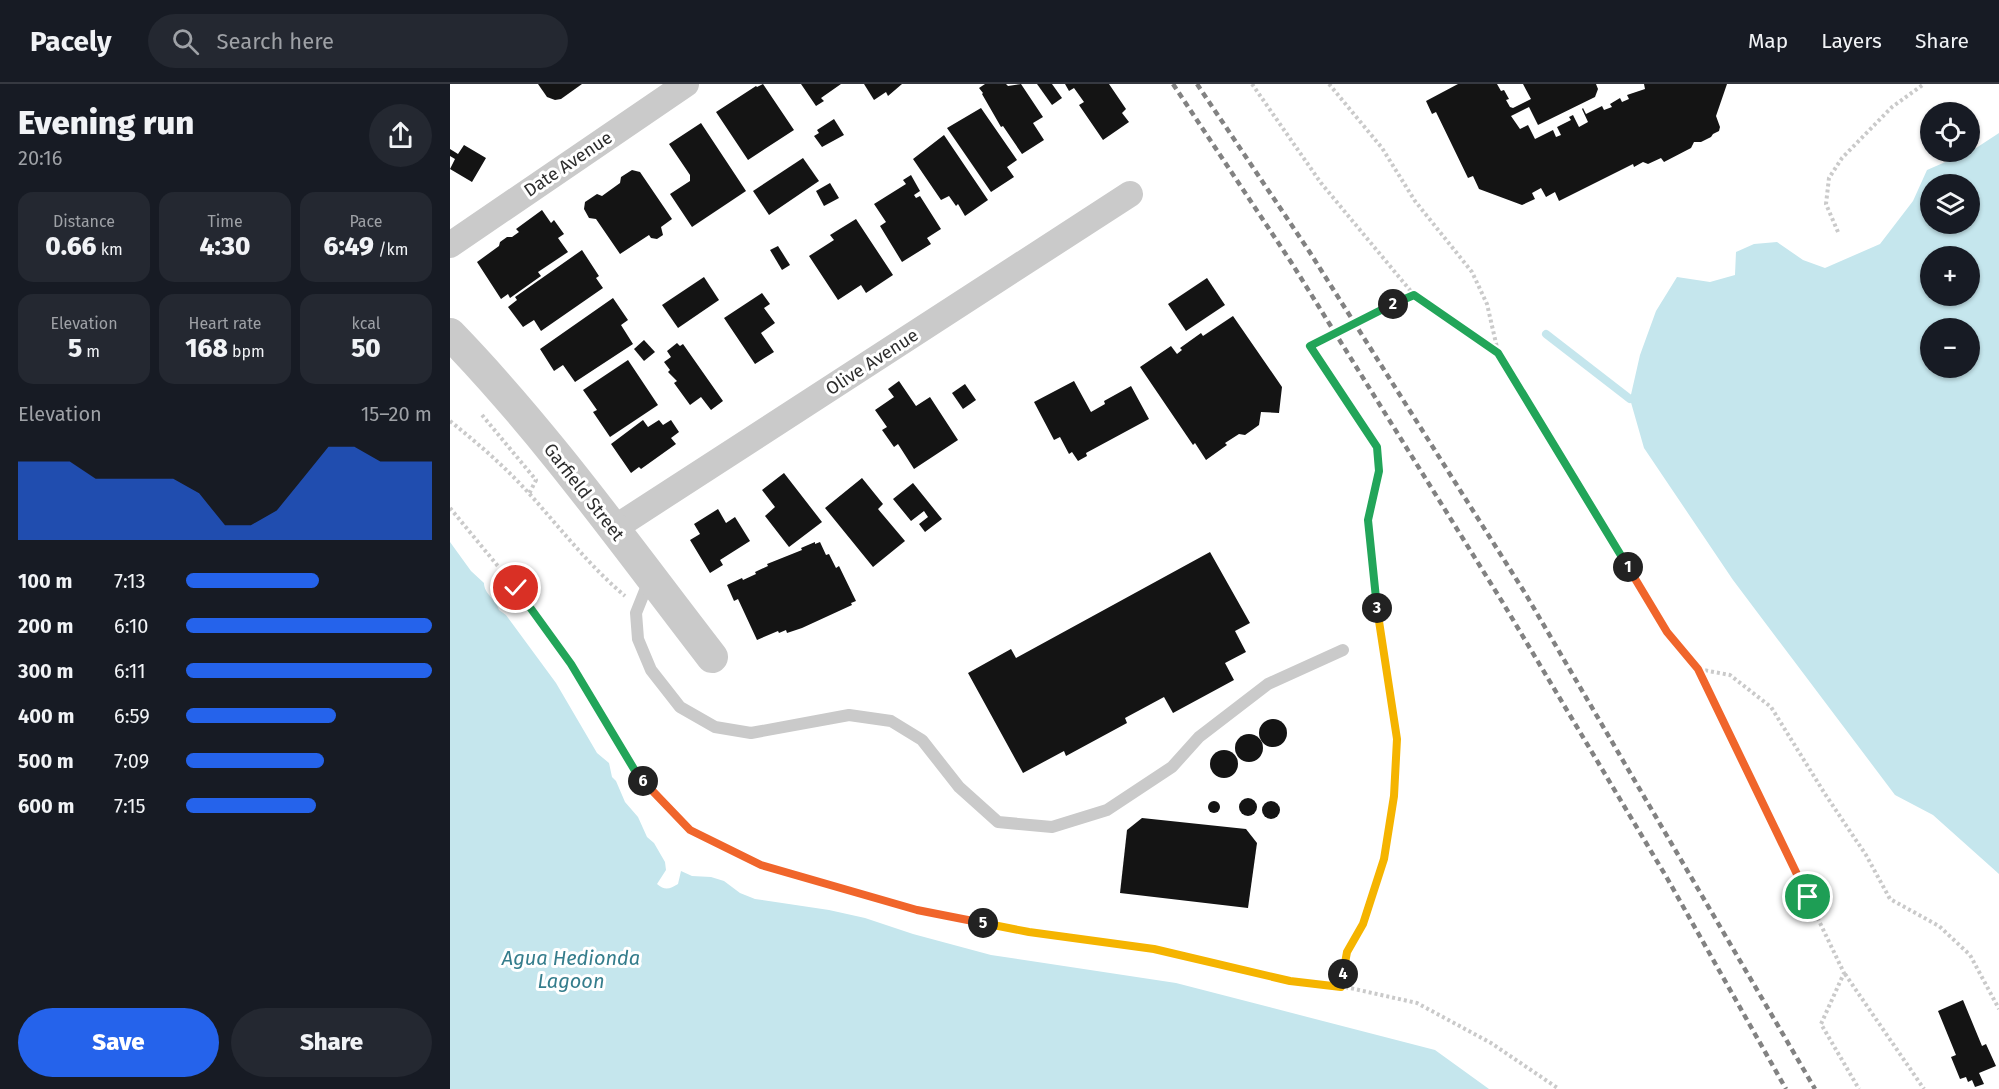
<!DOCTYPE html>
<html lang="en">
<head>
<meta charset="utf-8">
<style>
  :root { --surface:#171b24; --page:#242831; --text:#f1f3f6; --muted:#9ea1a6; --line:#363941; --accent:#2563eb }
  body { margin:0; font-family:"Fira Sans",sans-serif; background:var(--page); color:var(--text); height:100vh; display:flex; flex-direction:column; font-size:22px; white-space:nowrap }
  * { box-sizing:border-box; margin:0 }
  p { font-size:20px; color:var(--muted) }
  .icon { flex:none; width:33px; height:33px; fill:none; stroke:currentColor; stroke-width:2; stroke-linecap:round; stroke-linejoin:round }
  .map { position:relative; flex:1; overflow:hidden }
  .details { display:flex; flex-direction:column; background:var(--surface); width:450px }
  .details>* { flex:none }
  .fabs { position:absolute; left:1470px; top:18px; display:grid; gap:12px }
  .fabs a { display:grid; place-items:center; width:60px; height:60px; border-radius:50%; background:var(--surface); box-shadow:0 2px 4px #0004; font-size:30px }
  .pin { position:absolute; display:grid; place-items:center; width:51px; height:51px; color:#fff; margin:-26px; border:3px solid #fff; border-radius:50%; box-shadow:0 2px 6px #0007 }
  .km { position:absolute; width:30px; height:30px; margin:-15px; border-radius:50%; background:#222; color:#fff; font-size:16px; line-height:30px; text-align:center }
  .round { display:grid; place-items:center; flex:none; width:63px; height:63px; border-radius:32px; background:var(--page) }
  .head { display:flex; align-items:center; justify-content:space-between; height:102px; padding:0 18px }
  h1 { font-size:33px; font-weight:800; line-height:45px }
  .metrics { display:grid; grid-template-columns:repeat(3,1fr); gap:9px; height:102px; padding:6px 18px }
  .metrics div { display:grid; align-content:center; border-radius:15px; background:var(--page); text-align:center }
  .metrics b { font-size:26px; font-weight:800 }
  .metrics small { font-size:16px; font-weight:400 }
  .metrics p { font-size:16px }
  .chart { height:168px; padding:12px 18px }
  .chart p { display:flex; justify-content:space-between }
  .chart svg { width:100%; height:108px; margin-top:6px; fill:var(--accent); opacity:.7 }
  .action { display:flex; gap:12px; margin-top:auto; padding:12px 18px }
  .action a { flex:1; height:69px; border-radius:36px; background:var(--accent); color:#fff; font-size:24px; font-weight:800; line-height:69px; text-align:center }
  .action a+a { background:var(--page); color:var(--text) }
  ul { padding:0 18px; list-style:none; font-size:20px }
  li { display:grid; grid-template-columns:96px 72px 1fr; align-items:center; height:45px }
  li i { height:15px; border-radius:8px; background:var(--accent) }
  header { display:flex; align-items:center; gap:36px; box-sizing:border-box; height:84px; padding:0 30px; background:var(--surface); border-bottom:2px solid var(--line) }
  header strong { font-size:28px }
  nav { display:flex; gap:33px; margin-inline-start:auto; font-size:21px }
  .search { width:420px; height:54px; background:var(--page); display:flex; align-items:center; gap:15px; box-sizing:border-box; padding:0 21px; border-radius:33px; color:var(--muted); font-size:22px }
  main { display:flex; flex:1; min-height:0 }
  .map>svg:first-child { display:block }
  .water { fill:#c5e6ed; fill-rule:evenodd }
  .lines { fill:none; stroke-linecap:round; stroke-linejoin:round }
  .stream { stroke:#c5e6ed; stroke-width:8 }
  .building { fill:#141414 }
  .path { stroke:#cacaca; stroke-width:4; stroke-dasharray:3 3; stroke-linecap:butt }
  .service { stroke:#cacaca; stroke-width:12 }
  .minor { stroke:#cacaca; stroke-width:26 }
  .tertiary { stroke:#cacaca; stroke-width:32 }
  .rail { stroke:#828282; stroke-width:4.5; stroke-dasharray:6 4.5; stroke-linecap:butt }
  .split-1-casing { stroke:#fff; stroke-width:12 }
  .split-2-casing { stroke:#fff; stroke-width:12 }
  .split-3-casing { stroke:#fff; stroke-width:12 }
  .split-4-casing { stroke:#fff; stroke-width:12 }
  .split-5-casing { stroke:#fff; stroke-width:12 }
  .split-6-casing { stroke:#fff; stroke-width:12 }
  .split-7-casing { stroke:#fff; stroke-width:12 }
  .split-1 { stroke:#f0652b; stroke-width:8 }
  .split-2 { stroke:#22a559; stroke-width:8 }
  .split-3 { stroke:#22a559; stroke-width:8 }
  .split-4 { stroke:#f5b400; stroke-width:8 }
  .split-5 { stroke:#f5b400; stroke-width:8 }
  .split-6 { stroke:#f0652b; stroke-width:8 }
  .split-7 { stroke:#22a559; stroke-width:8 }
  .labels { text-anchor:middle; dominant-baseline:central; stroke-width:6; stroke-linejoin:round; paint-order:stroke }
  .street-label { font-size:18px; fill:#2d2d2d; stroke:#fff }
  .water-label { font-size:20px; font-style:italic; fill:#357d8c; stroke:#fff }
</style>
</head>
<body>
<header>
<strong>Pacely</strong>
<div class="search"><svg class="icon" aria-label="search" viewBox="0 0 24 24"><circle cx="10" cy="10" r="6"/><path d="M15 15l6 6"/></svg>Search here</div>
<nav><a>Map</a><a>Layers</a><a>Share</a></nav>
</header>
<main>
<section class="details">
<div class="head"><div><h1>Evening run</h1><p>20:16</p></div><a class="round"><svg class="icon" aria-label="share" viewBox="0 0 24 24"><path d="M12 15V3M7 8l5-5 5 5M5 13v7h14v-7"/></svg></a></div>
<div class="metrics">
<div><p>Distance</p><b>0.66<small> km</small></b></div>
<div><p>Time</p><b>4:30</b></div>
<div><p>Pace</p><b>6:49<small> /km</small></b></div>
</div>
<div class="metrics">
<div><p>Elevation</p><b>5<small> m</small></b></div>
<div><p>Heart rate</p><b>168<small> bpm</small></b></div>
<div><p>kcal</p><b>50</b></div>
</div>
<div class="chart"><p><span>Elevation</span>15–20 m</p>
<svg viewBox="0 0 160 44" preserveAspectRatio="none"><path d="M0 44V12L10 12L20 12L30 19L40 19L50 19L60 19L70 25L80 38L90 38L100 32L110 19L120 6L130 6L140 12L150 12L160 12V44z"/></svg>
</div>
<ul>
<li><b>100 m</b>7:13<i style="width:54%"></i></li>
<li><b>200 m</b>6:10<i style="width:100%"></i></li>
<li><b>300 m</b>6:11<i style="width:100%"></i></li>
<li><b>400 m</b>6:59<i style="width:61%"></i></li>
<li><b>500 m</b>7:09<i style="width:56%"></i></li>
<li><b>600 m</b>7:15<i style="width:53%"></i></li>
</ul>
<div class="action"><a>Save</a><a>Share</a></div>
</section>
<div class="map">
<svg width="1549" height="1005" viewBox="0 0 1549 1005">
  <rect width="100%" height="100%" fill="#fff"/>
  <g class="water">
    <path d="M1549,49V790L1483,731L1445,711L1283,496L1194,364L1180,315L1190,271L1206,227L1227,193L1260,198L1285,191L1286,168L1304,160L1327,158L1353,176L1375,184L1430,160L1463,117L1477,86L1523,66ZM1480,100H1520V140H1480ZM1480,172H1520V212H1480ZM1480,244H1520V284H1480Z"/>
    <path d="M0,458L21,487L34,499C34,510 46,515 49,526L56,531L106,599L147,669L159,679L162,693L166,697L175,718L188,733L197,753L204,759L215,778L216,786L207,800C215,807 220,805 228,800L231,787L242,792L261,793L274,797L290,809L305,815L379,826L415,834L463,850L541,871L726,899L985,966L1039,1005H0Z"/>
  </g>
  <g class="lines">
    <path class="stream" d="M1096,250L1180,315"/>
  </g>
  <g class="building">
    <path d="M88,0H132L111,15L105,16L97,13Z"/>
    <path d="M313,0L344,46L298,76L266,28L306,2L307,3Z"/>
    <path d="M351,0H391L371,14L374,17L366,22Z"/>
    <path d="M414,0H452L438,12L436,8L424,16Z"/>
    <path d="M535,0H556L558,2L571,0L593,33L583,39L594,56L572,70L553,42L551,43L532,10L533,9L529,4Z"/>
    <path d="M587,0H602L612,14L602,21Z"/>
    <path d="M615,0H659L676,25L672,29L679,38L653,56L629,21L634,18L624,4L619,7Z"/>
    <path d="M1008,0H1047L1051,7L1054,6L1059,15L1056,16L1060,23L1063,24L1081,15L1073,0H1146L1148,5L1145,13L1088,41L1079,23L1061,32L1070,45L1078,41L1085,55L1103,46L1106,53L1111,51L1107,43L1121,36L1119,33L1123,31L1129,43L1138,38L1132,25L1133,24L1136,30L1152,22L1154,26L1162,23L1160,20L1170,14L1172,18L1179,15L1177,11L1195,5L1194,0H1277L1266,32L1270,43L1269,47L1263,50L1261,53L1251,58H1244L1241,64L1214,78L1211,74L1198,80L1193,78L1184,83L1183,80L1109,117L1105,108L1096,113L1091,104L1082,109L1085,115L1072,121L1029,105L1023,92L1018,94L986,28L982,30L976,17Z"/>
    <path d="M531,24L567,76L557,83L564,93L541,108L497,44Z"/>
    <path d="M384,35L394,51L372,63L364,52L369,49L367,46Z"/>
    <path d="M251,39L296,107L242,143L220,110L240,97V91L219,60Z"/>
    <path d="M494,51L538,116L515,132L508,120L506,122L499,112L491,116L463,75Z"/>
    <path d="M14,61L36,74L22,98L0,85L5,75L0,72V65L8,70Z"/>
    <path d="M353,74L369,97L319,131L303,107Z"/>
    <path d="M182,86L190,88L222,135L211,143L213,151L207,155L201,154L199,151L170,170L146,135L139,134L134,125L135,118L147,110L152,112L170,99L171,93Z"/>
    <path d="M461,91L470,107L464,111L466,114L470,112L491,145L477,154L481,160L452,178L430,142L436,138L424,120L456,100L453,96Z"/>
    <path d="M380,99L389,114L374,122L366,107Z"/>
    <path d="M92,126L101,139L104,136L114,150L108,154L118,168L88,188L91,192L60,214L58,210L51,215L27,178L49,162L50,158L57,153H62L69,148L66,145Z"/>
    <path d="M406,135L443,191L416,209L411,201L388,216L359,172L384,156L380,151Z"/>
    <path d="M328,162L340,181L332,186L320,166Z"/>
    <path d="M132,166L149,192L146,194L153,204L91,247L84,236L73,243L58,223L67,216L65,213Z"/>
    <path d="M254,193L269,216L228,244L212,221Z"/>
    <path d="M757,194L775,221L736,247L718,220Z"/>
    <path d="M312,209L320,220L314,224L325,239L311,249L324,268L305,280L274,234Z"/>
    <path d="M163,214L178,236L171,241L183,260L125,298L113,281L104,287L90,265Z"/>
    <path d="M783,232L832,303L829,329L811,328L809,341L795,351L789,350L775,359L777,361L756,376L745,359L743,361L690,283L721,262L727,270L732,266L730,264L751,249L753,252Z"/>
    <path d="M194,256L205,268L194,277L184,265Z"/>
    <path d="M227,259L230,262L233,260L273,317L261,326L251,313L240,321L224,299L227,297L218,288L220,286L214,278L221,273L217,267Z"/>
    <path d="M178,276L208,321L160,353L143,328L147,326L133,306Z"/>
    <path d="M449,297L466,322L480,313L508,356L464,385L448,360L444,363L432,346L437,343L425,326L444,313L438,305Z"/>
    <path d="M624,297L641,328L655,320L654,317L681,302L699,335L636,369L637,372L628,377L622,368L619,370L610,353L604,356L584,318Z"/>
    <path d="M515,300L526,316L513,325L502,309Z"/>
    <path d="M193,336L198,343L209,336L213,341L221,336L229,348L221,354L226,360L191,385L189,383L181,389L161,360Z"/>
    <path d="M334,389L372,438L339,463L315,432L325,423L312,406Z"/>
    <path d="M412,394L433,420L428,425L455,457L423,483L375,424Z"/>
    <path d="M463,399L492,435L475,448L469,440L478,433L474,427L461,437L443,415Z"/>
    <path d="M268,425L276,439L285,433L300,457L270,476L273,481L260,489L240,456L250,450L244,440Z"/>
    <path d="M365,458V460L370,458L376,471L379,470L386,484L389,482L406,517L401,519L402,521L352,544L337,549L336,546L329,549L328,547L307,556L288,515L284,517L277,501L292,494L293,496L306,490L305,488L318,482L317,480L352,466L351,464Z"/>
    <path d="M760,468L800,539L785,547L796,568L775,579L784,596L723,629L714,613L675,634L677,639L616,672L614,667L573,689L518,589L561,565L566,574Z"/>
    <circle cx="823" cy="649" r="14"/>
    <circle cx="799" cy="664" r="14"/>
    <circle cx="774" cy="680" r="14"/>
    <circle cx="798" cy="723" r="9"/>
    <circle cx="764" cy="723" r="6"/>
    <circle cx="821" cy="726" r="9"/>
    <path d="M692,734L796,745L807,759L798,824L670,809L677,746Z"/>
    <path d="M1513,916L1532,962L1536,960L1546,982L1529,989L1534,1000L1525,1003L1522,996L1518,998L1516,993L1510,995L1501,973L1506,971L1488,927Z"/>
  </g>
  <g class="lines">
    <g class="path">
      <path d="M802,0L871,99L964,211L1048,269L1217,548L1248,585L1280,591L1321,623L1375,710L1416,771L1440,815L1489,842L1520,871L1549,925"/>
      <path d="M879,0L932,64L965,117L1022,188L1037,220L1048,268"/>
      <path d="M1388,148L1376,120L1379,94L1392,74L1442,23L1474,0"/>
      <path d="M32,331L86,396L79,410"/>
      <path d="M0,337C26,358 52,380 75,405C108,441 137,480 175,512"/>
      <path d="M0,424L66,504L121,580L187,690L240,746L311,781L467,826L579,848L704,865L840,897L900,904L967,919L1041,959L1109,1005"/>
      <path d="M1248,585L1394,889L1371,940L1409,1005"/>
      <path d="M1395,890L1474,1005"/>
      <path d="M891,903L897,868L913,840L935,775L944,712L947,655L933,575L918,436L929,387L927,363L860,262L964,211"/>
    </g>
    <path class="service" d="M200,494L186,529L188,555L201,586L230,623L265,643L301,649L399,631L441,637L472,656L509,703L548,738L602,743L657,726L722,683L749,653L818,600L893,566"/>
    <g class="minor">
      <path d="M0,161L236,0"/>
      <path d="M163,445L680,110"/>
    </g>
    <path class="tertiary" d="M0,250C96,349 177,463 262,573"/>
    <g class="rail">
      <path d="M723,0L841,178L1053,519L1217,794L1336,1005"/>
      <path d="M747,0L859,167L1075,509L1365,1005"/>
    </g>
  </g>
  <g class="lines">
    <g class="split-1-casing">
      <path id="split-1" d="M1178,483L1217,548L1248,585L1358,813"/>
    </g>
    <g class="split-2-casing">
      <path id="split-2" d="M943,220L964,211L1048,269L1178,483"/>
    </g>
    <g class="split-3-casing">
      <path id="split-3" d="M927,524L918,436L929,387L927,363L860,262L943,220"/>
    </g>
    <g class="split-4-casing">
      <path id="split-4" d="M893,890L897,868L913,840L934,775L944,712L947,655L927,524"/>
    </g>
    <g class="split-5-casing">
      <path id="split-5" d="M533,839L579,848L704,865L840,897L891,903L893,890"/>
    </g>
    <g class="split-6-casing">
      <path id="split-6" d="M193,697L240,746L311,781L467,826L533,839"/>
    </g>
    <g class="split-7-casing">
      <path id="split-7" d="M66,504L121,580L187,690L193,697"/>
    </g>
    <use href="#split-1" class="split-1"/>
    <use href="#split-2" class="split-2"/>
    <use href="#split-3" class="split-3"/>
    <use href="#split-4" class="split-4"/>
    <use href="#split-5" class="split-5"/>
    <use href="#split-6" class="split-6"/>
    <use href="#split-7" class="split-7"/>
  </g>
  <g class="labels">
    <g class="street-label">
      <text transform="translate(118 80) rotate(-34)">Date Avenue</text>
      <text transform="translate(422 278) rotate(-33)">Olive Avenue</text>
      <text transform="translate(134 408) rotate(52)">Garfield Street</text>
    </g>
    <g class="water-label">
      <text x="121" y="874">Agua Hedionda<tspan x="121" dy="23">Lagoon</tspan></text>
    </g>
  </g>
</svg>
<div class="fabs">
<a><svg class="icon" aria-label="locate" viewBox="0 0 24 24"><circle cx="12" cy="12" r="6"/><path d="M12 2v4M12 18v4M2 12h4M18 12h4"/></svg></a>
<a><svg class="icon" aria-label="layers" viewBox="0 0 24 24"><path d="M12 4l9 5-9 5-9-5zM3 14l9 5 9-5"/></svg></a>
<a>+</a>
<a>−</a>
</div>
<div class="pin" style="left:1358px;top:813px;background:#1e9e55"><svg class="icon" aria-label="arrive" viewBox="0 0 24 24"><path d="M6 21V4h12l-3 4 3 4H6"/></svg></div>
<div class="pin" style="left:66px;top:504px;background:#d93025"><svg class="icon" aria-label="check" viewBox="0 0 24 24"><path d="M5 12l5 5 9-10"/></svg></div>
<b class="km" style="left:1178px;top:483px">1</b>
<b class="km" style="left:943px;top:220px">2</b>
<b class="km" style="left:927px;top:524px">3</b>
<b class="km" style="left:893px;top:890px">4</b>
<b class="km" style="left:533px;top:839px">5</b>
<b class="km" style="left:193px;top:697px">6</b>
</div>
</main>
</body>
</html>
